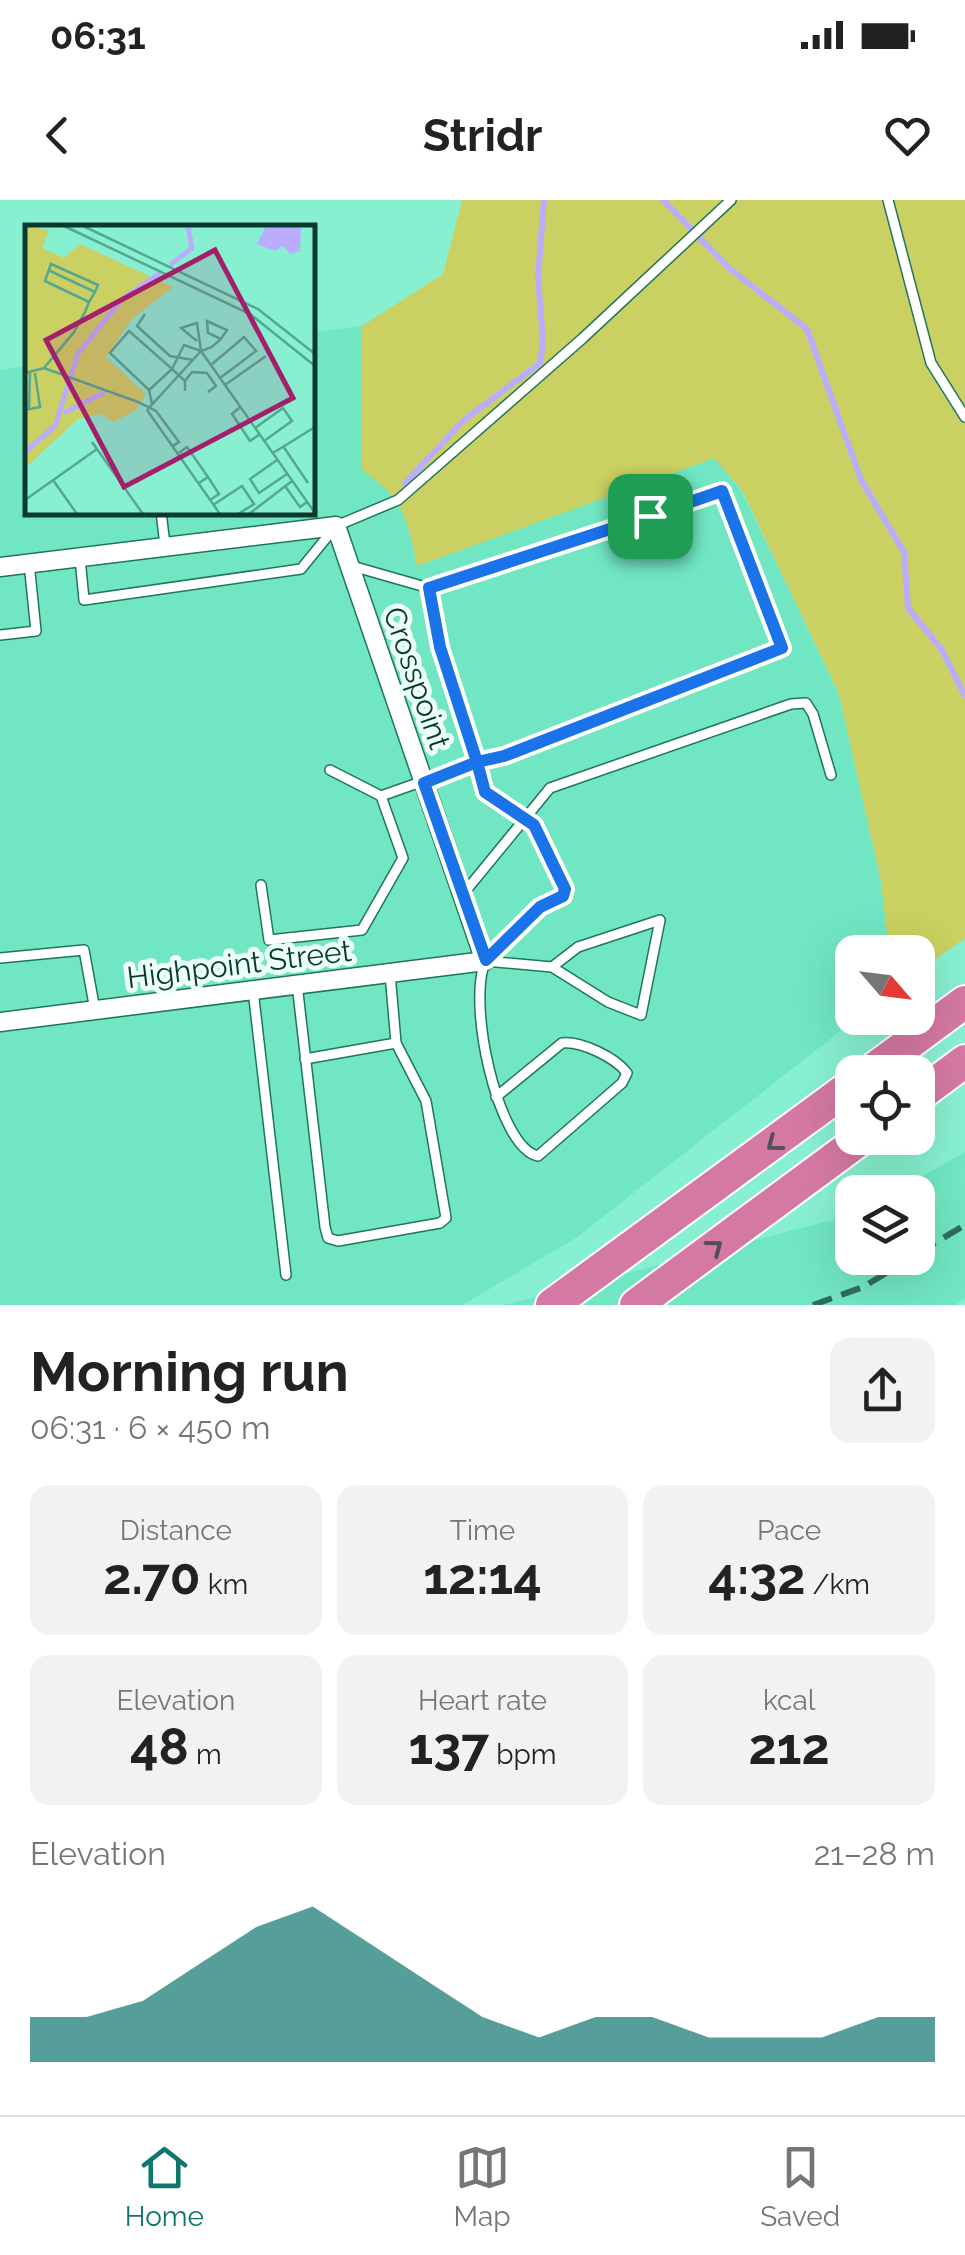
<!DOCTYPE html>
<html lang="en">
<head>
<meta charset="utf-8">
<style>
  :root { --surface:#fff; --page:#f2f2f2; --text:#222; --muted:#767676; --line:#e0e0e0; --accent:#0f766e }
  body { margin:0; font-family:Raleway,sans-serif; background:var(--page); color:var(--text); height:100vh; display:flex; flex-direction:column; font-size:38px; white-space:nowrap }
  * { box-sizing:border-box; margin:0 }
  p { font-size:32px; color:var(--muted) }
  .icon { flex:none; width:55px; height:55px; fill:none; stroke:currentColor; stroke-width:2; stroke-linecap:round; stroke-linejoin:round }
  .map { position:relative; height:1105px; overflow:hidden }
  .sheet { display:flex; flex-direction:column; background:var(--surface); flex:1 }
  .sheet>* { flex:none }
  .needle { width:65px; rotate:118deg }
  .tools { position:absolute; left:835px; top:735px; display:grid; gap:20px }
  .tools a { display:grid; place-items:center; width:100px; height:100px; border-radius:20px; background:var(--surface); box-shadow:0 10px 40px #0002; font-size:50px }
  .pin { position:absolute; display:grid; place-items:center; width:85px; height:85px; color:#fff; margin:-42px; border-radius:20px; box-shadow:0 5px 15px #0006 }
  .round { display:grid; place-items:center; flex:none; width:105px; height:105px; border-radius:20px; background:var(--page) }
  .head { display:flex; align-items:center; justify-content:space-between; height:170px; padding:0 30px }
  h1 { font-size:55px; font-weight:700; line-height:75px }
  .stats { display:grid; grid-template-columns:repeat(3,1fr); gap:15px; height:170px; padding:10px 30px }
  .stats div { display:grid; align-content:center; border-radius:20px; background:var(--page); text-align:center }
  .stats b { font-size:50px; font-weight:700 }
  .stats small { font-size:28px; font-weight:400 }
  .stats p { font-size:28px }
  .chart { height:280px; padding:20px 30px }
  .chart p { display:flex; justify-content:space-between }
  .chart svg { width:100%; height:180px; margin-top:10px; fill:var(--accent); opacity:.7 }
  .status { display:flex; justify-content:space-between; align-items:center; height:70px; padding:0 50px; background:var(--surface); direction:ltr }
  .status svg { height:28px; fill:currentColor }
  header { display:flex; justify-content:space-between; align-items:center; height:130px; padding:0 30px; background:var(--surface); font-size:45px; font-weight:700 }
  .menu { display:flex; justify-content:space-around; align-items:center; height:140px; border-top:2px solid var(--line); background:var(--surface); font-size:28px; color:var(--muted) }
  .menu a { display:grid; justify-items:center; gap:5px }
  .menu .on { color:var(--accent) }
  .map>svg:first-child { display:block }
  .built { fill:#71e6c3 }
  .green { fill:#cad061 }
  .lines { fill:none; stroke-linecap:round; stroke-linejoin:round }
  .stream { stroke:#bbadfd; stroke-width:6 }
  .lane-casing { stroke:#1f755f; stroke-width:12 }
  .street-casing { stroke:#1f755f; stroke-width:21 }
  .highway-casing { stroke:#fff; stroke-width:36 }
  .lane { stroke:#fff; stroke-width:9 }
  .street { stroke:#fff; stroke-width:18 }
  .highway { stroke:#d479a3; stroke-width:32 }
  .rail { stroke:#2e6e5d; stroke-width:6; stroke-dasharray:20 10; stroke-linecap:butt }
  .oneway { stroke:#515057 }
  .route-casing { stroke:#fff; stroke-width:20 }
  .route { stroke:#1a73e8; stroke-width:12 }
  .labels { text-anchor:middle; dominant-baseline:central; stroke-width:10; stroke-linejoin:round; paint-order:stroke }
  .street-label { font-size:30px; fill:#0a3a2e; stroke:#ecfff8 }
  .inset-river { fill:none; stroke:#bbadfd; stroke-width:5 }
  .inset-road { fill:none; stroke:#55a78f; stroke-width:2.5 }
  .view { fill:#a41f6a; fill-opacity:0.15; stroke:#a41f6a; stroke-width:5 }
  .inset-edge { fill:none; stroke:#0a3a2e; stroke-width:5 }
</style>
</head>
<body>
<div class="status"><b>06:31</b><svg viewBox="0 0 49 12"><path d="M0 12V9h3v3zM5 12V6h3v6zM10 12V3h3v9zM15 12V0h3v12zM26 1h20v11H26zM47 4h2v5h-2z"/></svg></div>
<header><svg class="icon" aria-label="back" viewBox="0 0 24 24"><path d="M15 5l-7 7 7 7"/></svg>Stridr<svg class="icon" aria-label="heart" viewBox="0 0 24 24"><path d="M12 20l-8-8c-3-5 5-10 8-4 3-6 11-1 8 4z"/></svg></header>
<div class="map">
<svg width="965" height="1105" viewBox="0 0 965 1105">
  <rect width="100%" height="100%" fill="#87f0d0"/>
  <g class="built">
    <path d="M362,126V269L388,287L408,320L417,366L714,257L741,290L839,494L881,681L889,752H852V818H857L576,1038L462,1105H0V170L27,166L28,312H312L313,132Z"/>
    <path d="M965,952V1098L955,1105H504L852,1015V1058H918V992H895Z"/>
  </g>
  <path class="green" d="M462,0H965V738L918,772V752H889L881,681L839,494L742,290L714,258L417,366C408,319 403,298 362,270V126L443,74Z"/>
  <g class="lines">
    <g class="stream">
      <path d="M663,0L729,68L807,129L861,280L904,352L908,408L942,450L965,496"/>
      <path d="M405,283L464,220L540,163L543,142L538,77L544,0"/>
    </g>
    <g class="lane-casing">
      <g id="lane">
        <path d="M888,0L931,163L965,217"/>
        <path d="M161,312L165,345"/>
        <path d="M80,358L84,400L301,369L336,326L398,300L583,138L731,0"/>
        <path d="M429,388L722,291L782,448L505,556L477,562L485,592L533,625L565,689L563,695C537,708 502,734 487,759C465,795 497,948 538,956L622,883L627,873C615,857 581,841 562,843L496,897"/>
        <path d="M0,435L36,431L29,363"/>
        <path d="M330,570L381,596L477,562L440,447L429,388L352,366"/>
        <path d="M261,685L269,740L362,730L403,658L381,596"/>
        <path d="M464,693L550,588L791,504L806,503L813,514L831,575"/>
        <path d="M0,758L84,750L95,810"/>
        <path d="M485,761L552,767L608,802L641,815L660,720L578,747L552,767"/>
        <path d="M297,784L325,1027L328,1038L338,1041L440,1023L446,1018L426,901L396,843L390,773"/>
        <path d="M253,790L286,1075"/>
        <path d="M305,859L396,843"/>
      </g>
    </g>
    <g class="street-casing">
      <path id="street" d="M0,367L336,326L485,761L0,822"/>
    </g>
    <g class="highway-casing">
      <g id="highway">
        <path d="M870,872L965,802"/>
        <path d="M918,896L965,861"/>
        <path d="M552,1105L852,885"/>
        <path d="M636,1105L862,938"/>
      </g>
    </g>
    <use href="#lane" class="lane"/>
    <use href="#street" class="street"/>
    <use href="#highway" class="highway"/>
    <g class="rail">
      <path d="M918,1053L965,1025"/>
      <path d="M813,1105L863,1087L911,1058"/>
    </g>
  </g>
  <defs><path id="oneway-chevron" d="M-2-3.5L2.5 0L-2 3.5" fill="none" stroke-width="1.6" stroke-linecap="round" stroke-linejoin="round" transform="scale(2.5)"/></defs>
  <g class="oneway">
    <use href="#oneway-chevron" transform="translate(774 944) rotate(143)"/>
    <use href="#oneway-chevron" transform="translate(715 1047) rotate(-37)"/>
  </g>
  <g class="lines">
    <g class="route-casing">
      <path id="route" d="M650,316L429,388L440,447L477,562L424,583L486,760L540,707L563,696L565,689L534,625L485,592L477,562L504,556L782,448L722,291L650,316"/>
    </g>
    <use href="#route" class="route"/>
  </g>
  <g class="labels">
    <g class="street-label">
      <text transform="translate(417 478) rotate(71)">Crosspoint</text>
      <text transform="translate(239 764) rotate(-7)">Highpoint Street</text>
    </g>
  </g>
  <g transform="translate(25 25)">
    <rect width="290" height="290" fill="#87f0d0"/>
    <path d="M0,1L24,5L17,23L39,33L55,19L148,62L107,94L81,132L121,169L111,185L89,197L75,189L53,194L0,243Z" fill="#cad061"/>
    <path d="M241,1H276L275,26L265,29L258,21L250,26L232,19Z" fill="#bbadfd"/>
    <path class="inset-river" d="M145,40L167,23L163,1M39,188L80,167M0,227L30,201L53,129L97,74L135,48"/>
    <path class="inset-road" d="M39,1L225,89L290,141M58,1L233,84L290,129M23,45L70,67M120,89L112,101L145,131L168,135M172,116L156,103L172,98L176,126L290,288M186,140L219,112L231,126L195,153M19,143L49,107L60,87L64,77L70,67L73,60L26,39L20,56L64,77M0,148L19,143L113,177L131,186L154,217L148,221M160,156L167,147L182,148L191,161L183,167M200,160L241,131M124,165L85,128L104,106L147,144L159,120L176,126M127,179L124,165L147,144L160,156V166M215,182L207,189L225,216L235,209M0,185L15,182L10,148M4,185L5,148M122,185L176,126L187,122L196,114L202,105L182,96L183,108L196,114M122,185L195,289M230,203L258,183L267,196L239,216M67,217L118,289M258,221L283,258M154,228L162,222L183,252M248,228L290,202M252,235L225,254L234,268L262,249M28,255L52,289M174,258L183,252L194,269L185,275M260,261L275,282L282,277M0,275L72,224M188,280L217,261L229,279L213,289M224,289L267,256"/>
    <path class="view" d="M190,25L268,173L99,262L21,115Z"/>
    <rect width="290" height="290" class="inset-edge"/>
  </g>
</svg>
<div class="tools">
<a><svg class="needle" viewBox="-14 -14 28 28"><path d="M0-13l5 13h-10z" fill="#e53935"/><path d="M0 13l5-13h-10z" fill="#767676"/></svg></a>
<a><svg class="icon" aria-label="locate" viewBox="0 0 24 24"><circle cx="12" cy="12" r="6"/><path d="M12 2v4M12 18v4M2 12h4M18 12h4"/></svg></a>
<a><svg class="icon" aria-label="layers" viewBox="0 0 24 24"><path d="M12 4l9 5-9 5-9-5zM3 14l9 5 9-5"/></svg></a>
</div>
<div class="pin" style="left:650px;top:316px;background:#1e9e55"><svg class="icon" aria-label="arrive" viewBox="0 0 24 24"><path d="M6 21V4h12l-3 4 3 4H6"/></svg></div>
</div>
<section class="sheet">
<div class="head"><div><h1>Morning run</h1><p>06:31 · 6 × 450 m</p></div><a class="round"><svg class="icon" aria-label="share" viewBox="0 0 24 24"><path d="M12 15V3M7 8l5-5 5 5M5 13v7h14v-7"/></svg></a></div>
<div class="stats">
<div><p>Distance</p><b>2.70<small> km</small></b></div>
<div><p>Time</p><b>12:14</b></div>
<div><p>Pace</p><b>4:32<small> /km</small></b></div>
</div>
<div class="stats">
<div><p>Elevation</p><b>48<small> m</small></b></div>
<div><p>Heart rate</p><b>137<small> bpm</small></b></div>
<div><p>kcal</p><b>212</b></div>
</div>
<div class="chart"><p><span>Elevation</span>21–28 m</p>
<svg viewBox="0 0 160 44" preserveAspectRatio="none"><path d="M0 44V33L10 33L20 29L30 20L40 11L50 6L60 15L70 24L80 33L90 38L100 33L110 33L120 38L130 38L140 38L150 33L160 33V44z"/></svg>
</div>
</section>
<nav class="menu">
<a class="on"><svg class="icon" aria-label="home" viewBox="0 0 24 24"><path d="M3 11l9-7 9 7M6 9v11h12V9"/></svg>Home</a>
<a><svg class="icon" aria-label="map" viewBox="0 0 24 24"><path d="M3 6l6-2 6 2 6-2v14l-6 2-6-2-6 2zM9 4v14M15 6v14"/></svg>Map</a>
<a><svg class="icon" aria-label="saved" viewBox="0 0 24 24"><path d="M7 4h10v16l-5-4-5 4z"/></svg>Saved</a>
</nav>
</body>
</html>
